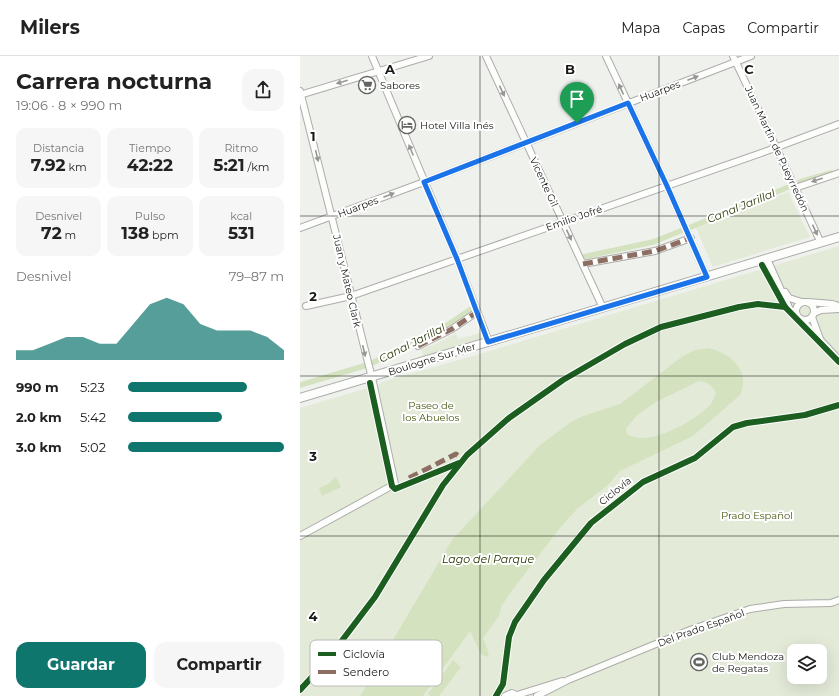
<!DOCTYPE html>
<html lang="es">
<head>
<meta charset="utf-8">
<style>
  :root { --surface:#fff; --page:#f6f6f6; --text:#222; --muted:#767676; --line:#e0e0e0; --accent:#0f766e }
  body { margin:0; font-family:Montserrat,sans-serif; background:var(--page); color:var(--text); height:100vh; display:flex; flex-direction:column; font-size:15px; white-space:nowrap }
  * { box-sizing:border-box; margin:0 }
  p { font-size:13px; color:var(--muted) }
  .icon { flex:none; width:22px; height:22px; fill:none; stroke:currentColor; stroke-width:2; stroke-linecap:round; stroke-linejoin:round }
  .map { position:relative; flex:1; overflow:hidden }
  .panel { display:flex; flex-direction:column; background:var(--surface); width:300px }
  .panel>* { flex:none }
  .buttons { position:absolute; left:487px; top:588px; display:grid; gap:8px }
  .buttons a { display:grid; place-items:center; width:40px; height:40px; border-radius:8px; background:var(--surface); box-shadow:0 4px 16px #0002; font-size:20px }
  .pin { position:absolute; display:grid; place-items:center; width:34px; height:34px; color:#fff; margin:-41px -17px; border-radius:50% 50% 50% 0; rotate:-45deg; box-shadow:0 0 4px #0007 }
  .pin .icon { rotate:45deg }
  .round { display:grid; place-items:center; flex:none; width:42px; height:42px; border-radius:12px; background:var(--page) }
  .summary { display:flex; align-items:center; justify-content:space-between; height:68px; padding:0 16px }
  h1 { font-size:22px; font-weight:700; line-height:30px }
  .stats { display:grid; grid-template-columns:repeat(3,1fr); gap:6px; height:68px; padding:4px 16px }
  .stats div { display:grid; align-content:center; border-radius:10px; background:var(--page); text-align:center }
  .stats b { font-size:17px; font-weight:700 }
  .stats small { font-size:11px; font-weight:400 }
  .stats p { font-size:11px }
  .chart { height:112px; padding:8px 16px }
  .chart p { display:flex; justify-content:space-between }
  .chart svg { width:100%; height:72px; margin-top:4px; fill:var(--accent); opacity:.7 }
  .button { display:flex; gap:8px; margin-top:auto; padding:8px 16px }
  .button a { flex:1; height:46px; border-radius:12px; background:var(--accent); color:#fff; font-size:16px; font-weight:700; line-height:46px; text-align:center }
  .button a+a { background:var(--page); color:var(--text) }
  ul { padding:0 16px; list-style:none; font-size:13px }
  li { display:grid; grid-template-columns:64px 48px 1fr; align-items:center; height:30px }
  li i { height:10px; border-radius:5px; background:var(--accent) }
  header { display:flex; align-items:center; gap:24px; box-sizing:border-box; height:56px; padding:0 20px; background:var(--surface); border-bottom:1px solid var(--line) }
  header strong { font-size:19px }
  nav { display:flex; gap:22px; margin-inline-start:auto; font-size:14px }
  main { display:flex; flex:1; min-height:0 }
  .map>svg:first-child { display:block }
  .green { fill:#e3ead8; fill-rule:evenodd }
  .water { fill:#d5e2bf; fill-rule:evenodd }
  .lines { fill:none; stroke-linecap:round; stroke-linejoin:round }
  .canal { stroke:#d5e2bf; stroke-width:5.5 }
  .minor-casing { stroke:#acadaa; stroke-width:8 }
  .major-casing { stroke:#acadaa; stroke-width:10 }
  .minor { stroke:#fdfdfc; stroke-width:6 }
  .major { stroke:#fdfdfc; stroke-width:8 }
  .quiet { stroke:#8d6e63; stroke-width:5; stroke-dasharray:10 5; stroke-linecap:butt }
  .cycleway-casing { stroke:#fff; stroke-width:8 }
  .cycleway { stroke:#1b5e20; stroke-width:6 }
  .oneway { fill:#969694 }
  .route-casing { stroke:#fff; stroke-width:8 }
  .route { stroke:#1a73e8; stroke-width:5 }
  .grid { fill:none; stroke:#181916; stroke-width:1; stroke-opacity:0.55 }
  .labels { text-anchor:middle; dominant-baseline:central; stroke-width:4; stroke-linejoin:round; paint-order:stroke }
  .poi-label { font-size:10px; fill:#181916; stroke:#fff; text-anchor:start }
  .street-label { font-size:10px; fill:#181916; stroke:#fff }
  .park-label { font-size:10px; fill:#45580f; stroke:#fff }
  .water-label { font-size:11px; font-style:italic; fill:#273500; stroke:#fff }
  .key { fill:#fff; stroke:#babab9; stroke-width:1 }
  .key-label { font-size:11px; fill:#181916 }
  .grid-label { font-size:13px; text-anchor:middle; font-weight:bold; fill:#181916; stroke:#fff; stroke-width:4; stroke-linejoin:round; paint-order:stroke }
</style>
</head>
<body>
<header>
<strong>Milers</strong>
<nav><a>Mapa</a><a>Capas</a><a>Compartir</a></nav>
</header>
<main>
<section class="panel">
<div class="summary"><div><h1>Carrera nocturna</h1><p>19:06 · 8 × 990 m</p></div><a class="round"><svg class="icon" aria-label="share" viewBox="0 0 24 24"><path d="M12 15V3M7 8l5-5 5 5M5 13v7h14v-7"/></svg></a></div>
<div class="stats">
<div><p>Distancia</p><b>7.92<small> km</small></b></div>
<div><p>Tiempo</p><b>42:22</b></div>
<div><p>Ritmo</p><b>5:21<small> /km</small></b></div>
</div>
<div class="stats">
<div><p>Desnivel</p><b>72<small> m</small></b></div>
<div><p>Pulso</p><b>138<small> bpm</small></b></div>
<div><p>kcal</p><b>531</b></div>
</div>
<div class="chart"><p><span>Desnivel</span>79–87 m</p>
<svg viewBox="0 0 160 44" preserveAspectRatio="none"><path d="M0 44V38L10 38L20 34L30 30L40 30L50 34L60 34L70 22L80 10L90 6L100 10L110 22L120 26L130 26L140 26L150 30L160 38V44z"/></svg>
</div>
<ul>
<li><b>990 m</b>5:23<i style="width:76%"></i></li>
<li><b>2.0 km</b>5:42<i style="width:60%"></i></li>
<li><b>3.0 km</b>5:02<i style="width:100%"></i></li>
</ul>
<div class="button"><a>Guardar</a><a>Compartir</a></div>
</section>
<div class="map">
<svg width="539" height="640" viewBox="0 0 539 640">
  <rect width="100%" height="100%" fill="#eff1ed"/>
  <g class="green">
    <path d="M488,136L510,181L413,211L396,172Z"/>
    <path d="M539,190V640H0V352L81,328V326L173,300ZM494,595H520V621H494Z"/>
    <path d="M156,277L158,283L180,277L182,283L123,301L121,293L134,289Z"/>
  </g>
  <g class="water">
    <path d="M409,292C431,298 451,314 440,339L393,380L320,415L307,430L278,452L259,473L211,536L201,551L199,560L183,582L189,598L187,601L181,598L170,575L123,640H60L152,484L240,389L271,366L283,360L320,348L383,300L395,294ZM399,325C408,326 412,329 416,337C414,342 412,348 408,351C393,366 347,392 327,378L326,373L337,359L356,346Z"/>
    <path d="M36,421L41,431L22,440L19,432L28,428Z"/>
    <path d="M153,604L161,611L139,640H130L128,638Z"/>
  </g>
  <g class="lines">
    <g class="canal">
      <path d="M500,126L531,117"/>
      <path d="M391,171L491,130"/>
      <path d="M283,201L353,186L383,174"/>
      <path d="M72,307L139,275L171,253"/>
      <path d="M0,329L64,310"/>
    </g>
    <g class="minor-casing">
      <g id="minor">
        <path d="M72,0L157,203L189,286"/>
        <path d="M186,0L303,252"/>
        <path d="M306,0L367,130L407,221"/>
        <path d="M433,0L521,187"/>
        <path d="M0,35L73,326L95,428L0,480"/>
        <path d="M0,39L129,0"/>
        <path d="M495,132L539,117"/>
        <path d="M0,172L124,126L451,0"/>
        <path d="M467,203L490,254L496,256"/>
        <path d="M283,208L355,195L391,182"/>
        <path d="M485,236L489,242L502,246"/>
        <circle cx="505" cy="255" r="9"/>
        <path d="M508,246L532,248L539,250"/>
        <path d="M6,250L51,240L464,96L539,68"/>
        <path d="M514,257L521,254L539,253"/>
        <path d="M512,261L520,283"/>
        <path d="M501,263L539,304"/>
        <path d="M118,290L152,273L177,256"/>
        <path d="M217,639L262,625"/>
        <path d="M205,640L212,637L218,640"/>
        <path d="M237,640L268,624L390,574L450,553L484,548L531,547L539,544"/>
      </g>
    </g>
    <g class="major-casing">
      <path id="major" d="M0,342L539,181"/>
    </g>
    <use href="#minor" class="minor"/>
    <use href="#major" class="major"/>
    <g class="quiet">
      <path d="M283,208L355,195L391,182"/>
      <path d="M118,290L152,273L177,256"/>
      <path d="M109,422L156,398L165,405"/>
    </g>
    <g class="cycleway-casing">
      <g id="cycleway">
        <path d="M462,209L485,251L539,306"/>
        <path d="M70,327L92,430L95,433L159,407"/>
        <path d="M0,634L25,607L75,541L143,429L167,399L209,362L263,324L325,288L361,271L439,251L458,248L485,251"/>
        <path d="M196,640L203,628L209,581L215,566L244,524L291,467L343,426L395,402L433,371L447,367L505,359L539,349"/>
      </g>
    </g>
    <use href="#cycleway" class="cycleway"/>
  </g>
  <defs><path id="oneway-solid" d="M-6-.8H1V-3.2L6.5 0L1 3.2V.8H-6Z"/></defs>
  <g class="oneway">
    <use href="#oneway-solid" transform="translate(393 22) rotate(-21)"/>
    <use href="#oneway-solid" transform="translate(42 26) rotate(164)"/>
    <use href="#oneway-solid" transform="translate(321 33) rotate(-114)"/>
    <use href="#oneway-solid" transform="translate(202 35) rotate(65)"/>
    <use href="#oneway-solid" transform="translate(111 94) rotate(-112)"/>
    <use href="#oneway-solid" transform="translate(17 100) rotate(76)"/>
    <use href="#oneway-solid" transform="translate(517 124) rotate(162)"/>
    <use href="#oneway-solid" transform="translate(89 139) rotate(-21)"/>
    <use href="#oneway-solid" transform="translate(515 174) rotate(65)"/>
    <use href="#oneway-solid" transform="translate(269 179) rotate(65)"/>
    <use href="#oneway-solid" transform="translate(64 295) rotate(77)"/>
  </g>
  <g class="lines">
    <g class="route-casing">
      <path id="route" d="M328,47L367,130L407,221L188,286L157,203L124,126Z"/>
    </g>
    <use href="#route" class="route"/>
  </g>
  <path class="grid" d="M180,0V640M359,0V640M0,160H539M0,320H539M0,480H539"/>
  <defs>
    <g id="supermarket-ring" transform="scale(0.9)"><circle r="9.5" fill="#fff" stroke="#636561" stroke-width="1.5"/><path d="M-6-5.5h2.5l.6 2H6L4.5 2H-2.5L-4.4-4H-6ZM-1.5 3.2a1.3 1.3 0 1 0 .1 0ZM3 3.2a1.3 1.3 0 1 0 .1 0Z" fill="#636561"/></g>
    <g id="hotel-ring" transform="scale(0.9)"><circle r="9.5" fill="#fff" stroke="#636561" stroke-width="1.5"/><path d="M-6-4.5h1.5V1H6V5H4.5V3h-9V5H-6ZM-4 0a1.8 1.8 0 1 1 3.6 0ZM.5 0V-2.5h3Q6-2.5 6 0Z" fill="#636561"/></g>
    <g id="stadium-ring" transform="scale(0.9)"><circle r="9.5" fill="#fff" stroke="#636561" stroke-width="1.5"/><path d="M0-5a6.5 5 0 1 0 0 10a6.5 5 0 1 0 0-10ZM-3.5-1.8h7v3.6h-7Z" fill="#636561"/></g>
  </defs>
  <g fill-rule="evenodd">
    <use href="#supermarket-ring" x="67" y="29"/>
    <use href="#hotel-ring" x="107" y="69"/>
    <use href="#stadium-ring" x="399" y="606"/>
  </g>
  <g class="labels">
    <g class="poi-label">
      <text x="80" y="29">Sabores</text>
      <text x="120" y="69">Hotel Villa Inés</text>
      <text x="412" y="600">Club Mendoza<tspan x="412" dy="12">de Regatas</tspan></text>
    </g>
    <g class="street-label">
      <text transform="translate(360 35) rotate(-21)">Huarpes</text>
      <text transform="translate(477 93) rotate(65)">Juan Martín de Pueyrredón</text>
      <text transform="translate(244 126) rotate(65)">Vicente Gil</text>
      <text transform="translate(58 151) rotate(-21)">Huarpes</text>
      <text transform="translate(274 162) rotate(-19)">Emilio Jofré</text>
      <text transform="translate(47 225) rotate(77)">Juan y Mateo Clark</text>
      <text transform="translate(132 303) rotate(-17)">Boulogne Sur Mer</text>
      <text transform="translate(315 435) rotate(-39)">Ciclovía</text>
      <text transform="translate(401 572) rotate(-20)">Del Prado Español</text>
    </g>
    <g class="park-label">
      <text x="131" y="349">Paseo de<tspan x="131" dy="12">los Abuelos</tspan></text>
      <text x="457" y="459">Prado Español</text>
    </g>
    <g class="water-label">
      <text transform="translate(441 150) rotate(-22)">Canal Jarillal</text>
      <text transform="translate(112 287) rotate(-27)">Canal Jarillal</text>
      <text x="188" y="503">Lago del Parque</text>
    </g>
  </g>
  <rect x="10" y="584" width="132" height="46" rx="6" class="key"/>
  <rect x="18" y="596" width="18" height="4" fill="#1b5e20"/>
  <rect x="18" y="614" width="18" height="4" fill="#8d6e63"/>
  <g class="key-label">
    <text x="43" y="602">Ciclovía</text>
    <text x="43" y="620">Sendero</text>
  </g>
  <g class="grid-label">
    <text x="90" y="18">A</text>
    <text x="270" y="18">B</text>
    <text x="449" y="18">C</text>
    <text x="13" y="85">1</text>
    <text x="13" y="245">2</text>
    <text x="13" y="405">3</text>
    <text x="13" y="565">4</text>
  </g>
</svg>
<div class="buttons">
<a><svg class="icon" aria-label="layers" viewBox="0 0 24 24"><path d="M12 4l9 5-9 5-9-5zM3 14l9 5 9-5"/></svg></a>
</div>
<div class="pin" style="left:277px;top:67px;background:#1e9e55"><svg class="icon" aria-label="arrive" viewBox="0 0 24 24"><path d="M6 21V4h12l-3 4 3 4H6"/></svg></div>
</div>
</main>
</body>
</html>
